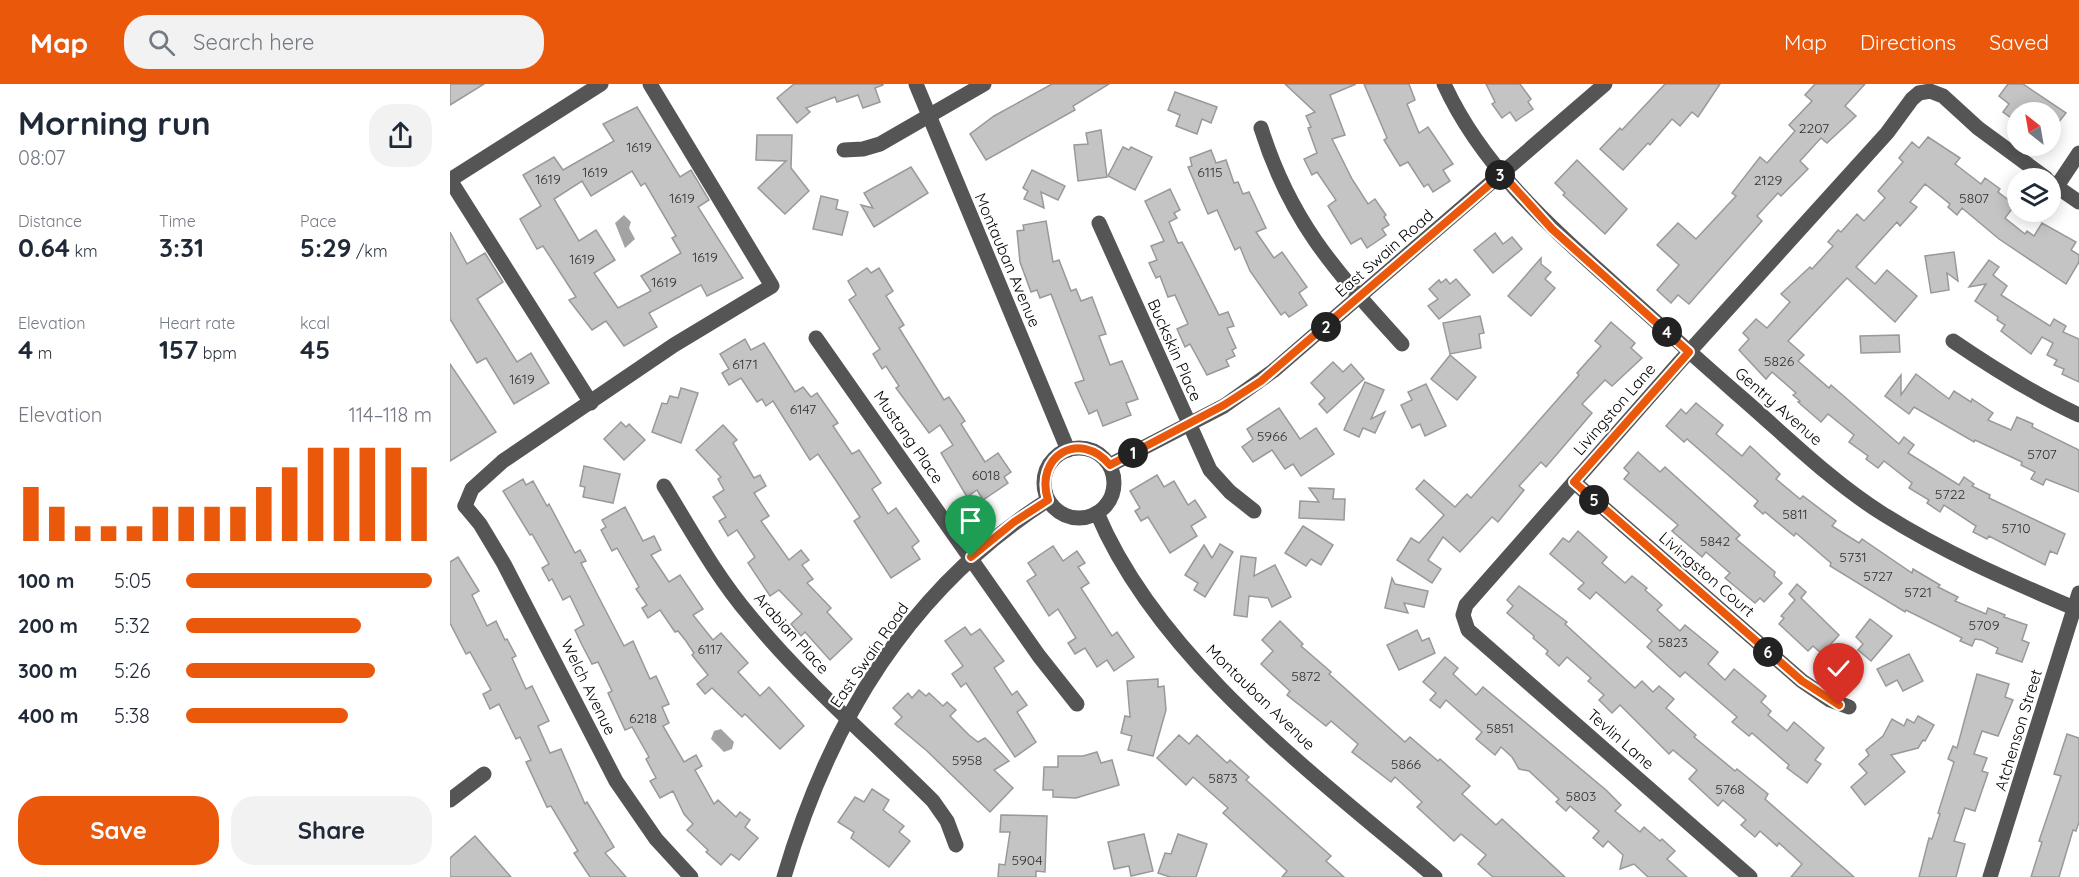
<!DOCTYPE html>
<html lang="en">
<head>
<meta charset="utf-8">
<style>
  :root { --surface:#fff; --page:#f2f2f3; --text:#1f2937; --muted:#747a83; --accent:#ea580c }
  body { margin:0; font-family:Quicksand,sans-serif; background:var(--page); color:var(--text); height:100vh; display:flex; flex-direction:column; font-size:22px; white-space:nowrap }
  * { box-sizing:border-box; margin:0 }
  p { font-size:20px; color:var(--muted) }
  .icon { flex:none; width:33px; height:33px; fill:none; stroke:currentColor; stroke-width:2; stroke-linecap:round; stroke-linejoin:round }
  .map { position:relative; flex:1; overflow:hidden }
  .panel { display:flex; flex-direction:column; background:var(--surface); width:450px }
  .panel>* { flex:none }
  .needle { width:39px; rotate:329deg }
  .fabs { position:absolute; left:1557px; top:18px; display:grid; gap:12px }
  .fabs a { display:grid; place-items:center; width:54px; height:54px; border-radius:50%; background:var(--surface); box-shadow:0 3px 15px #0003; font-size:30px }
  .pin { position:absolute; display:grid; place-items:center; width:51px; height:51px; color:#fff; margin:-62px -26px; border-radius:50% 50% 50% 0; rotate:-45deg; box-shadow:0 0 6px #0007 }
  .pin .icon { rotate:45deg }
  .km { position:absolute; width:30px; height:30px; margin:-15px; border-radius:50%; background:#222; color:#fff; font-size:16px; line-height:30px; text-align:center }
  .round { display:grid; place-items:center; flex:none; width:63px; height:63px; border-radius:24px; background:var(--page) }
  .headline { display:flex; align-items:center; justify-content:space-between; height:102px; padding:0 18px }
  h1 { font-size:33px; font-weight:700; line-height:45px }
  .figures { display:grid; grid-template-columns:repeat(3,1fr); gap:9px; height:102px; padding:6px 18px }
  .figures div { display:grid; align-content:center }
  .figures b { font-size:26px; font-weight:700 }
  .figures small { font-size:16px; font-weight:400 }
  .figures p { font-size:16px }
  .chart { height:168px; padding:12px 18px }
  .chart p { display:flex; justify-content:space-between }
  .chart svg { width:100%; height:108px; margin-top:6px; stroke:var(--accent); stroke-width:6 }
  .cta { display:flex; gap:12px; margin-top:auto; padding:12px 18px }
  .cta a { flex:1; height:69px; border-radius:24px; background:var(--accent); color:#fff; font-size:24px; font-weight:700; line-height:69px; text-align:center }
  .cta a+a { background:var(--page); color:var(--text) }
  ul { padding:0 18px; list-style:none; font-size:20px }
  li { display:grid; grid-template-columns:96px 72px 1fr; align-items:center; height:45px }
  li i { height:15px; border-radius:8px; background:var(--accent) }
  header { display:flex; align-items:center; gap:36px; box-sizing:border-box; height:84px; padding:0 30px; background:var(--accent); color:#fff }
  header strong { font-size:28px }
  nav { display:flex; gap:33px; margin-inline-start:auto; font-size:21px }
  .search { width:420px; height:54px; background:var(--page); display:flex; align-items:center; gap:15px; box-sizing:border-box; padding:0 21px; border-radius:24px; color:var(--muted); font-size:22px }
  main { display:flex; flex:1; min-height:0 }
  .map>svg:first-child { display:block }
  .water { fill:#a3a3a3 }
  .building { fill:#c4c4c4; stroke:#999; stroke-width:1.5; fill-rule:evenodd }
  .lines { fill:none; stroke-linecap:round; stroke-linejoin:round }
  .minor { stroke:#555; stroke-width:15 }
  .route-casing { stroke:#fff; stroke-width:12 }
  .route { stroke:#ea580c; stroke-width:8 }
  .labels { text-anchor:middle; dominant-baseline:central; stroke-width:4.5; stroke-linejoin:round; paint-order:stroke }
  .number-label { font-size:14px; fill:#313131 }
  .street-label { font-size:16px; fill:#000; stroke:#fff }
</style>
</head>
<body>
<header>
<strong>Map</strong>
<div class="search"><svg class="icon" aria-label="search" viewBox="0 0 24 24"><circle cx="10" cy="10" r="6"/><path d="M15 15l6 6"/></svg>Search here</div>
<nav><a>Map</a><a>Directions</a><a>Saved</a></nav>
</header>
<main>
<section class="panel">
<div class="headline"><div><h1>Morning run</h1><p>08:07</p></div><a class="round"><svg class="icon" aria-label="share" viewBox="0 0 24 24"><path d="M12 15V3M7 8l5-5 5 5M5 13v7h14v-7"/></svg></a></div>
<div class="figures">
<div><p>Distance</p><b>0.64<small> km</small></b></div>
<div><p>Time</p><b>3:31</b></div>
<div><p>Pace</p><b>5:29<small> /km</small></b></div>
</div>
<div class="figures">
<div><p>Elevation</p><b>4<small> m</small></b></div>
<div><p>Heart rate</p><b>157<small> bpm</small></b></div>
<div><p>kcal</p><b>45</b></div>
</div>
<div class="chart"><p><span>Elevation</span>114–118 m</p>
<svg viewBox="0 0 160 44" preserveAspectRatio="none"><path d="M5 44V22M15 44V30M25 44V38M35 44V38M45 44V38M55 44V30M65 44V30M75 44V30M85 44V30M95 44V22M105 44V14M115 44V6M125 44V6M135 44V6M145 44V6M155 44V14"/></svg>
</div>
<ul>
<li><b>100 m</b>5:05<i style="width:100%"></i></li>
<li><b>200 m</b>5:32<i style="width:71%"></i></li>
<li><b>300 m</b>5:26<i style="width:77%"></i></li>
<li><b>400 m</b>5:38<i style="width:66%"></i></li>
</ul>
<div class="cta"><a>Save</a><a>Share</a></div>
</section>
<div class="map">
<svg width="1629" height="793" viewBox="0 0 1629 793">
  <rect width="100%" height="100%" fill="#fff"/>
  <g class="water">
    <path d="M174,131L181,138L179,144L185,155L175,164L165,139Z"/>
    <path d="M271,645L284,658L282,665L274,668L261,655L264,647Z"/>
  </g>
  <g class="building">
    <path d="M0,0H34L0,21Z"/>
    <path d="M344,0H433V1L425,4L430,18L413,24L408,11L387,18L385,13L356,24L360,28L347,39L327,14Z"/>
    <path d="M602,0H659L623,22L625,26L536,76L520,50L544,32Z"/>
    <path d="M835,0H906L880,11L895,51L882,55L902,95L918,120L925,115L936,131L934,133L939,141L932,145L936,151L917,164L911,154L901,160L878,122L886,116L867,88L862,91L854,75L867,69L858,44L861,43L856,32L865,28Z"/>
    <path d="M914,0H959L965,16L957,20L969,49L978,43L1003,80L993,86L1000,97L983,108L978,100L974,103L958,78L950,82L934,56L937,54Z"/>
    <path d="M1036,0H1070L1081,15L1078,18L1083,25L1066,37L1060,28L1052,34L1042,20L1045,18Z"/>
    <path d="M1215,0H1270L1248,33L1242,28L1230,42L1222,35L1200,61L1198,59L1173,86L1150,65L1170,44L1172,46Z"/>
    <path d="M1365,0H1415L1395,22L1406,32L1377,59L1371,54L1350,77L1358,85L1331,112L1328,109L1307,132L1312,137L1239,220L1228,211L1221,219L1207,206L1229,181L1207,161L1228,139L1246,155L1286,112L1282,109L1310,73L1317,79L1345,47L1339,41L1362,17L1355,11Z"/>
    <path d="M1558,0H1573L1616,29L1600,49V28H1568V39L1553,28L1559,20L1549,12Z"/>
    <path d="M725,8L767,23L761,39L752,35L747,50L726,42L730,31L718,26Z"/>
    <path d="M187,23L230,93L241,86L259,116L248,123L293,194L257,212L251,201L199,229L207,243L174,262L156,237L142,246L119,216L126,213L93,162L87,165L70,135L91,122L73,91L104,73L113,86L164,57L153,40ZM182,87L191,102L195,99L226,152L222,154L231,169L191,192L201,207L168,224L144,189L165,176L146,146L129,157L104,115L132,97L141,112Z"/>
    <path d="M651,46L657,93L628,97L624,61L638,60L636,49Z"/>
    <path d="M307,51H342L341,84L359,107L335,130L308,104L336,77L306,76Z"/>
    <path d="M1478,53L1510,74L1505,80L1531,100L1535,94L1550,105L1548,108L1565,121L1555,134L1575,150L1577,147L1584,152L1592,139L1626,158L1621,166L1629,171V178L1616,200L1549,155L1512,124L1507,131L1498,123L1500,120L1475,100L1460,118L1467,123L1450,142L1447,138L1406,183L1425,200L1437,186L1467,212L1445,238L1397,194L1338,257L1354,271L1348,277L1379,304L1381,301L1449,360L1454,353L1464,361L1458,369L1509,401L1514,393L1524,400L1522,402L1540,411L1539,414L1615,450L1607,470L1600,467L1595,481L1539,452L1537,455L1523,448L1526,442L1494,421L1490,428L1477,419L1479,416L1459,404L1462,399L1434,377L1428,384L1416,375L1418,372L1399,358L1404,351L1378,330L1371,338L1348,318L1350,317L1343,311L1346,309L1322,288L1316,295L1289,266L1299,255L1293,249L1306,235L1317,244L1340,218L1331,210L1360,183L1362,185L1383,162L1378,158L1388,146L1391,148L1407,130L1414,137L1435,114L1428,107L1453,78L1449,74L1462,58L1469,64Z"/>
    <path d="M673,63L679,66L681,63L702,73L685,106L658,92Z"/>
    <path d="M761,66L766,79L776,76L784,99L788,98L793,110L799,108L816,144L806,148L824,174L832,168L857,203L849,209L857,221L839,233L835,228L831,231L800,187L790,163L785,166L767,126L758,130L738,83L742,82L740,74Z"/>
    <path d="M1127,76L1177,125L1155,150L1113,111L1115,109L1105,99Z"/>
    <path d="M461,83L478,109L424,143L411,121L423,124L414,109Z"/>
    <path d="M582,86L615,102L608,116L591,108L594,124L574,115L578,107L573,104Z"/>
    <path d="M720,105L730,126L724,129L727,134L719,138L728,159L732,158L769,231L778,228L784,242L777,244L786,264L782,266L785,272L776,276L779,282L757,291L740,260L735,263L727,245L738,240L725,211L718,213L710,192L706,194L699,179L707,176L701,162L714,157L695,117Z"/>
    <path d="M371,112L388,116L386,125L398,128L392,151L363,145Z"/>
    <path d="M596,137L603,178L609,176L621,207L626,205L631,217L642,213L656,250L649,252L660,281L672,277L688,315L676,319L681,331L653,342L647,326L639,330L625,299L634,296L601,210L590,214L587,206L581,208L570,178L567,147L574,146L573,141Z"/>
    <path d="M0,148L17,180L35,169L53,198L27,215L67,278L81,269L99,299L64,320L36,274L27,279L0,235Z"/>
    <path d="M1045,149L1053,160L1062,153L1072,165L1043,189L1024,166Z"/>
    <path d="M1504,168L1508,197L1497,189L1499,206L1481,209L1475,172Z"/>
    <path d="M1091,174V180L1101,188L1095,195L1105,204L1081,232L1058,212Z"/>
    <path d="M1539,176L1549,183L1543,191L1557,202L1551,211L1600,242L1604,235L1616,242L1613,248L1629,255V298L1612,290L1614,285L1604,281L1607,276L1597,271L1603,259L1592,253L1581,270L1551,247L1555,241L1547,236L1548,233L1525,217L1536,200L1519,203Z"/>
    <path d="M417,184L421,189L429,184L443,207L436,212L454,241L449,244L494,316L499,313L515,337L511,340L535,378L548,369L561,388L554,393L558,399L533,416L527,406L517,413L491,369L503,361L490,341L479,349L446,304L449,302L436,282L432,285L423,270L430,265L399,216L406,211L398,197Z"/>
    <path d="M996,195L1000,200L1006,195L1020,211L989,235L978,222L988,215L979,205L989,196L991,199Z"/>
    <path d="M1030,232L1034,249L1029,250L1031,264L1000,270L993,239Z"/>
    <path d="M1161,238L1185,259L1181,264L1192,274L1162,302L1155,296L1132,320L1142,329L1096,383L1091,378L1069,402L1074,406L1048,438L1042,433L1010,468L993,453L978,476L991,485L982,499L947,476L961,454L969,459L994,431L966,405L974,396L1005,423L1017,410L1021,414L1129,291L1127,289L1151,262L1145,257Z"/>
    <path d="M1449,251L1450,268L1411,269L1410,252Z"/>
    <path d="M295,255L301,266L314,259L345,308L353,303L361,313L367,309L388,339L383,342L402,370L409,366L431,399L422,405L438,430L446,424L469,457L462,463L470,475L441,494L404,437L410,433L385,395L368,370L360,376L323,317L316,322L312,315L307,318L291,294L279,301L272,289L279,285L270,270Z"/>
    <path d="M1000,271L1026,293L1007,316L981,295Z"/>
    <path d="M883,278L893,288L901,280L914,295L877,329L869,320L875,314L861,299Z"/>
    <path d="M0,280L46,348L0,377Z"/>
    <path d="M1466,290L1499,315L1504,307L1521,318L1522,315L1543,329L1538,336L1561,346L1567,333L1583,340L1582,343L1629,366V408L1596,395L1593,401L1581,395L1585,388L1571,381L1572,378L1525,356L1524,358L1464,323L1459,330L1435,312L1451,291V311Z"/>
    <path d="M915,298L934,306L921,335L935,328L925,349L913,344L909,353L894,346Z"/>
    <path d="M976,300L996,342L975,352L970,340L962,344L951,321L962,316L958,308Z"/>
    <path d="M231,304L248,309L231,359L202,348L212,319L217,320L220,312L228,314Z"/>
    <path d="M1246,319L1273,341L1266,350L1292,372L1300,362L1330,390L1326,395L1350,415L1353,412L1386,437L1382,442L1409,459L1412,455L1462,489L1463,485L1490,501L1488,503L1508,513L1505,517L1536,530L1538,524L1555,531L1554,533L1577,541L1572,556L1579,559L1572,578L1546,569L1548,564L1532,556L1525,555L1522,562L1510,557L1512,554L1456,526L1455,528L1380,482L1381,479L1346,449L1344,452L1315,428L1313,430L1304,422L1308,417L1237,355L1234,358L1216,342L1231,325L1236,330Z"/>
    <path d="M829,324L850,355L866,344L884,370L851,392L843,380L835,385L822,366L803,378L792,363L803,355L797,345Z"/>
    <path d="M171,338L176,343L179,340L195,356L174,376L154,355Z"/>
    <path d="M273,341L287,356L283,359L304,394L310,391L316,402L304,409L319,432L311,437L339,476L351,466L359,476L352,481L363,495L357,499L381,524L377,528L402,555L380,576L355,548L351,552L341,540L352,530L329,506L320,512L298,479L305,473L287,446L278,452L269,437L276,433L263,413L274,406L268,395L271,393L246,366Z"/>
    <path d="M1188,368L1210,388L1215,383L1290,451L1286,455L1325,488L1324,492L1332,499L1314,518L1310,514L1305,519L1275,494L1280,489L1256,468L1252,473L1222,447L1228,441L1174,395L1179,389L1174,384Z"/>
    <path d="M134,382L170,390L163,419L133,413L135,403L130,402Z"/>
    <path d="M707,391L714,403L724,397L738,421L745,416L756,433L741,442L747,452L720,469L698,433L691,437L685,427L690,424L680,407Z"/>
    <path d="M73,395L76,401L83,397L97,422L99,420L125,469L130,466L136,477L131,479L174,562L183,557L200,595L206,592L219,620L212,623L219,639L213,642L234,678L246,671L252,682L245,686L264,720L268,716L286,733L290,728L300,736L295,743L308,754L289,776L281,770L271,781L256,768L258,766L237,746L243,740L234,730L223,707L210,714L200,697L206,694L196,675L199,673L182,643L175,646L158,609L162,607L148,578L142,580L132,561L125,546L134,541L120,512L113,516L102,495L99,497L92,484L99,480L82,450L80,451L53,407Z"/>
    <path d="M859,404L884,405L883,415H895L894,436L849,434L850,417L869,418Z"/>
    <path d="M175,423L193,457L204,452L211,466L201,471L219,498L230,491L253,525L243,531L263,556L271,549L298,579L288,588L310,612L319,603L354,642L330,665L295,630L292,633L262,604L255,610L247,600L258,591L242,571L244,569L236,557L228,547L225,548L210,526L198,534L192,524L197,521L186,505L189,503L167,464L162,467L151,446L156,443L152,436Z"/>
    <path d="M853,442L883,461L871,481L861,475L856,482L835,469Z"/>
    <path d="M1128,447L1157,473L1152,479L1175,499L1182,492L1197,504L1195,506L1212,521L1207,526L1230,547L1235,541L1268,568L1258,580L1275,596L1284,585L1316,612L1311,618L1321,627L1318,631L1337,647L1344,638L1374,664L1365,676L1371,680L1357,699L1337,684L1339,681L1302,649L1299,652L1282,638L1287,633L1235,588L1230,593L1197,563L1202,557L1146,508L1140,515L1128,505L1134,499L1100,470L1113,454L1119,458Z"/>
    <path d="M770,460L783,468L755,513L744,506L748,499L735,491L754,461L762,474Z"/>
    <path d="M603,462L613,477L627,467L635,479L628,483L639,499L631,504L662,552L667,548L684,573L664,587L657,576L647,583L635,564L625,570L618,559L626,554L608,525L599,532L577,497L586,491L578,479Z"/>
    <path d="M791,472L806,474L804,492L825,481L841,513L822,523L818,514L799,512L797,533L784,531Z"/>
    <path d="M8,473L29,507L22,511L37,542L46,537L55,556L57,555L66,572L62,574L76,605L82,602L99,637L88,642L100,669L111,665L135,720L137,718L164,763L155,769L176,793H140L124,769L128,767L101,722L97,723L76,678L81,676L70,653L66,655L49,620L40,625L33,610L41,606L20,568L16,570L0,539V478Z"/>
    <path d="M942,494L945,500L978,507L974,523L954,519L958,529L935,524Z"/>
    <path d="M1347,500L1356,508L1351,514L1389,551L1372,570L1363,562L1358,567L1329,540L1334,534L1331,532L1345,516L1339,510Z"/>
    <path d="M1069,502L1117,538L1115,540L1185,604L1192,597L1203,608L1209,602L1224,615L1216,624L1246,651L1244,653L1285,687L1287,685L1318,710L1315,715L1404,793H1341L1352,780L1329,759L1327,762L1310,747L1305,753L1291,741L1296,736L1273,716L1268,722L1239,695L1247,686L1223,666L1219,670L1170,621L1162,629L1149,616L1154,611L1138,597L1141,594L1117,573L1109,582L1096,570L1098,567L1083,554L1084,552L1057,529L1063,522L1057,516Z"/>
    <path d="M1420,535L1442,552L1421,577L1408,566L1413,560L1406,553Z"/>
    <path d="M830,537L853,560L851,562L881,588L879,590L955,658L960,653L988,677L990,675L1020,702L1012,710L1046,741L1052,735L1115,793H1043L1028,780L1036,771L1011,750L1004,757L967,723L972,718L945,693L941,698L902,668L908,660L881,637L876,642L837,611L840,607L811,580L823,567L812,556Z"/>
    <path d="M515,543L521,551L530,545L554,577L544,584L562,611L567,607L577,621L567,628L586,658L565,673L516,599L511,603L502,590L513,582L495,557Z"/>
    <path d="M967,546L972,557L979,554L985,569L949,586L937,561Z"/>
    <path d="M1459,570L1473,597L1453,607L1447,596L1436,602L1427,585Z"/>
    <path d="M995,573L1008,584L1003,590L1026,611L1033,603L1156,706L1171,721L1165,727L1190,748L1194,743L1210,757L1212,755L1225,767L1217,775L1237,793H1198L1184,780L1170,785L1173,771L1158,757L1153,763L1143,754L1149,747L1120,722L1116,727L1106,718L1109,715L1079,687L1069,685L1062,673L1051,663L1045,671L1026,655L1032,648L996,616L990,624L980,616L986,609L973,598Z"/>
    <path d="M1527,590L1559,600L1555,613L1563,616L1548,652L1532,647L1524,670L1537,674L1532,687L1538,689L1525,727L1515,724L1504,757L1515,760L1506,793H1469L1479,754L1482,755L1490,730L1488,729L1504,678L1498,675L1503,662L1507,664Z"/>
    <path d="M708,595V603L714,602L716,626L703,672L678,666L682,652L671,649L675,632L680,633L677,597Z"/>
    <path d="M469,606L476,612L479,609L493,622L497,618L506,626L500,632L519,651L528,658L535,654L559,677L544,686L563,704L540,728L477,667L445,640L452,633L443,624L458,609L462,614Z"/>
    <path d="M1468,632L1484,641L1475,657L1473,656L1468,664L1441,671L1455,688L1415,721L1401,703L1417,689L1409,680L1419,671L1416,666L1433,652L1442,635L1454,642L1457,635L1464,639Z"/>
    <path d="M1617,650L1629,654V738L1626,747L1623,746L1609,793H1581L1592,758L1589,757L1611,692L1604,690Z"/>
    <path d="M729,651L739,660L747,651L777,679L780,676L799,693L796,696L881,772L876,777L894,793H832L837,787L773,729L778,724L743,693L736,701L707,674Z"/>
    <path d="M647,668L651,679L662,676L669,701L626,714L603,713V706H593L594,683H608V672H633Z"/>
    <path d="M422,705L439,716L433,726L454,742L449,748L460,757L439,783L401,754L404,748L388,738L405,713L414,718Z"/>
    <path d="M551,731L597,732L595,788L586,787V793H548L549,780L555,781L560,748H550Z"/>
    <path d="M694,750L703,787L681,792L679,782L664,785L658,758Z"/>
    <path d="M728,750L757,760L746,793H720L708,789L715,769L721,770Z"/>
    <path d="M25,752L61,793H0V774Z"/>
  </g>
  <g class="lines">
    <g class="minor">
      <path d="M466,0L618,366"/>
      <path d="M994,0C1031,81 1098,141 1163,199C1204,236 1244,272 1285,308C1333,349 1379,396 1433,430C1493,468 1558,496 1624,524"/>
      <path d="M811,44C841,140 887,188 952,260"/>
      <path d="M394,66L413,65L430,60L534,0"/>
      <path d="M0,96L141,319"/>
      <path d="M0,96L151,0"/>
      <path d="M1600,98L1629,118"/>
      <path d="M1607,102L1629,69"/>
      <path d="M649,139L760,386L780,408L804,427"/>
      <path d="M366,254L589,572L627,620"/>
      <path d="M1503,257C1544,285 1584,310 1629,331"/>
      <circle cx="629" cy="399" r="35"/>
      <path d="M660,381L774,322L823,287L1155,0"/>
      <path d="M1124,398L1352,597L1380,616L1399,623"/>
      <path d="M214,402C241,446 266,492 300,532C355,599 422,656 483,717L497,737L506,761"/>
      <path d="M15,422L22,405L53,377L224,261L322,202L200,0"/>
      <path d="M15,422L30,440L54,480L166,697L206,755L241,793"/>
      <path d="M647,429C709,576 866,692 985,793"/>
      <path d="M0,716L34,690"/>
      <path d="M334,793C380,637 459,505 598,416"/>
      <path d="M1300,793L1018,546L1013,531L1016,521L1228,280L1437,49L1462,15L1469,9L1480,7L1493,12L1528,44L1596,94"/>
      <path d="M1540,793L1629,509"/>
    </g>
  </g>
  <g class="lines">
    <g class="route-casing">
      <path id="route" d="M521,473L564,438L598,416C584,372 630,345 660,381L774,321L811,297L1052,90L1102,145L1239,268L1124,398L1352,597L1389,621"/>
    </g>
    <use href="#route" class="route"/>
  </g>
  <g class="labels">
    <g class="number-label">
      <text x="1364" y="44">2207</text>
      <text x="189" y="63">1619</text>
      <text x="145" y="88">1619</text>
      <text x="760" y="88">6115</text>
      <text x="98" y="95">1619</text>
      <text x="1318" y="96">2129</text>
      <text x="232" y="114">1619</text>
      <text x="1524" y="114">5807</text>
      <text x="255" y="173">1619</text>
      <text x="132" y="175">1619</text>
      <text x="214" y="198">1619</text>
      <text x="1329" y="277">5826</text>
      <text x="295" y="280">6171</text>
      <text x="72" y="295">1619</text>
      <text x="353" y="325">6147</text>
      <text x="822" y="352">5966</text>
      <text x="1592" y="370">5707</text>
      <text x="536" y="391">6018</text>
      <text x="1500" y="410">5722</text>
      <text x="1345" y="430">5811</text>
      <text x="1566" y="444">5710</text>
      <text x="1265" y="457">5842</text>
      <text x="1403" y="473">5731</text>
      <text x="1428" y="492">5727</text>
      <text x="1468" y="508">5721</text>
      <text x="1534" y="541">5709</text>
      <text x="1223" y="558">5823</text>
      <text x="260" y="565">6117</text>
      <text x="856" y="592">5872</text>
      <text x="193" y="634">6218</text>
      <text x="1050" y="644">5851</text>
      <text x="517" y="676">5958</text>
      <text x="956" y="680">5866</text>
      <text x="773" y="694">5873</text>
      <text x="1280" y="705">5768</text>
      <text x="1131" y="712">5803</text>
      <text x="577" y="776">5904</text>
    </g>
    <g class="street-label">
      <text transform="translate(934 169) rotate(-41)">East Swain Road</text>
      <text transform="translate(558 176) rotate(67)">Montauban Avenue</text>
      <text transform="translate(725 266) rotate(66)">Buckskin Place</text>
      <text transform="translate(1329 322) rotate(41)">Gentry Avenue</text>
      <text transform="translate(1164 325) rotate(-49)">Livingston Lane</text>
      <text transform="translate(459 353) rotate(55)">Mustang Place</text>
      <text transform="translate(1257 490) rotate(41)">Livingston Court</text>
      <text transform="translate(342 549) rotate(48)">Arabian Place</text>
      <text transform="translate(419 571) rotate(-55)">East Swain Road</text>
      <text transform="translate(139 603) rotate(64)">Welch Avenue</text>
      <text transform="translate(811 613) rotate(44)">Montauban Avenue</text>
      <text transform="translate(1568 646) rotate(-73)">Atchenson Street</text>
      <text transform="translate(1171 655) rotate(41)">Tevlin Lane</text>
    </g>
  </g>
</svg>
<div class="fabs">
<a><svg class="needle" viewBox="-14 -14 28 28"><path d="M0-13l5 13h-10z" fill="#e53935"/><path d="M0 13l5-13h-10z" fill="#747a83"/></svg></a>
<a><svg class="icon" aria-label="layers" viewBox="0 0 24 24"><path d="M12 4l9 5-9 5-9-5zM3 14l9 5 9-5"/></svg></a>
</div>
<div class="pin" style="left:521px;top:473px;background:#1e9e55"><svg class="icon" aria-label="arrive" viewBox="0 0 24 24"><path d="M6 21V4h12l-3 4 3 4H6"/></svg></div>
<div class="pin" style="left:1389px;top:621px;background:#d93025"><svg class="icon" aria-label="check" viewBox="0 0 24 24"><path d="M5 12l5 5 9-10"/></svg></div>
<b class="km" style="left:683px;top:369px">1</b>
<b class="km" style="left:876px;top:243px">2</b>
<b class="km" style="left:1050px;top:91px">3</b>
<b class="km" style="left:1217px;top:248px">4</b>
<b class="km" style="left:1144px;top:416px">5</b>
<b class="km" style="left:1318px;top:568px">6</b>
</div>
</main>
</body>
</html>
